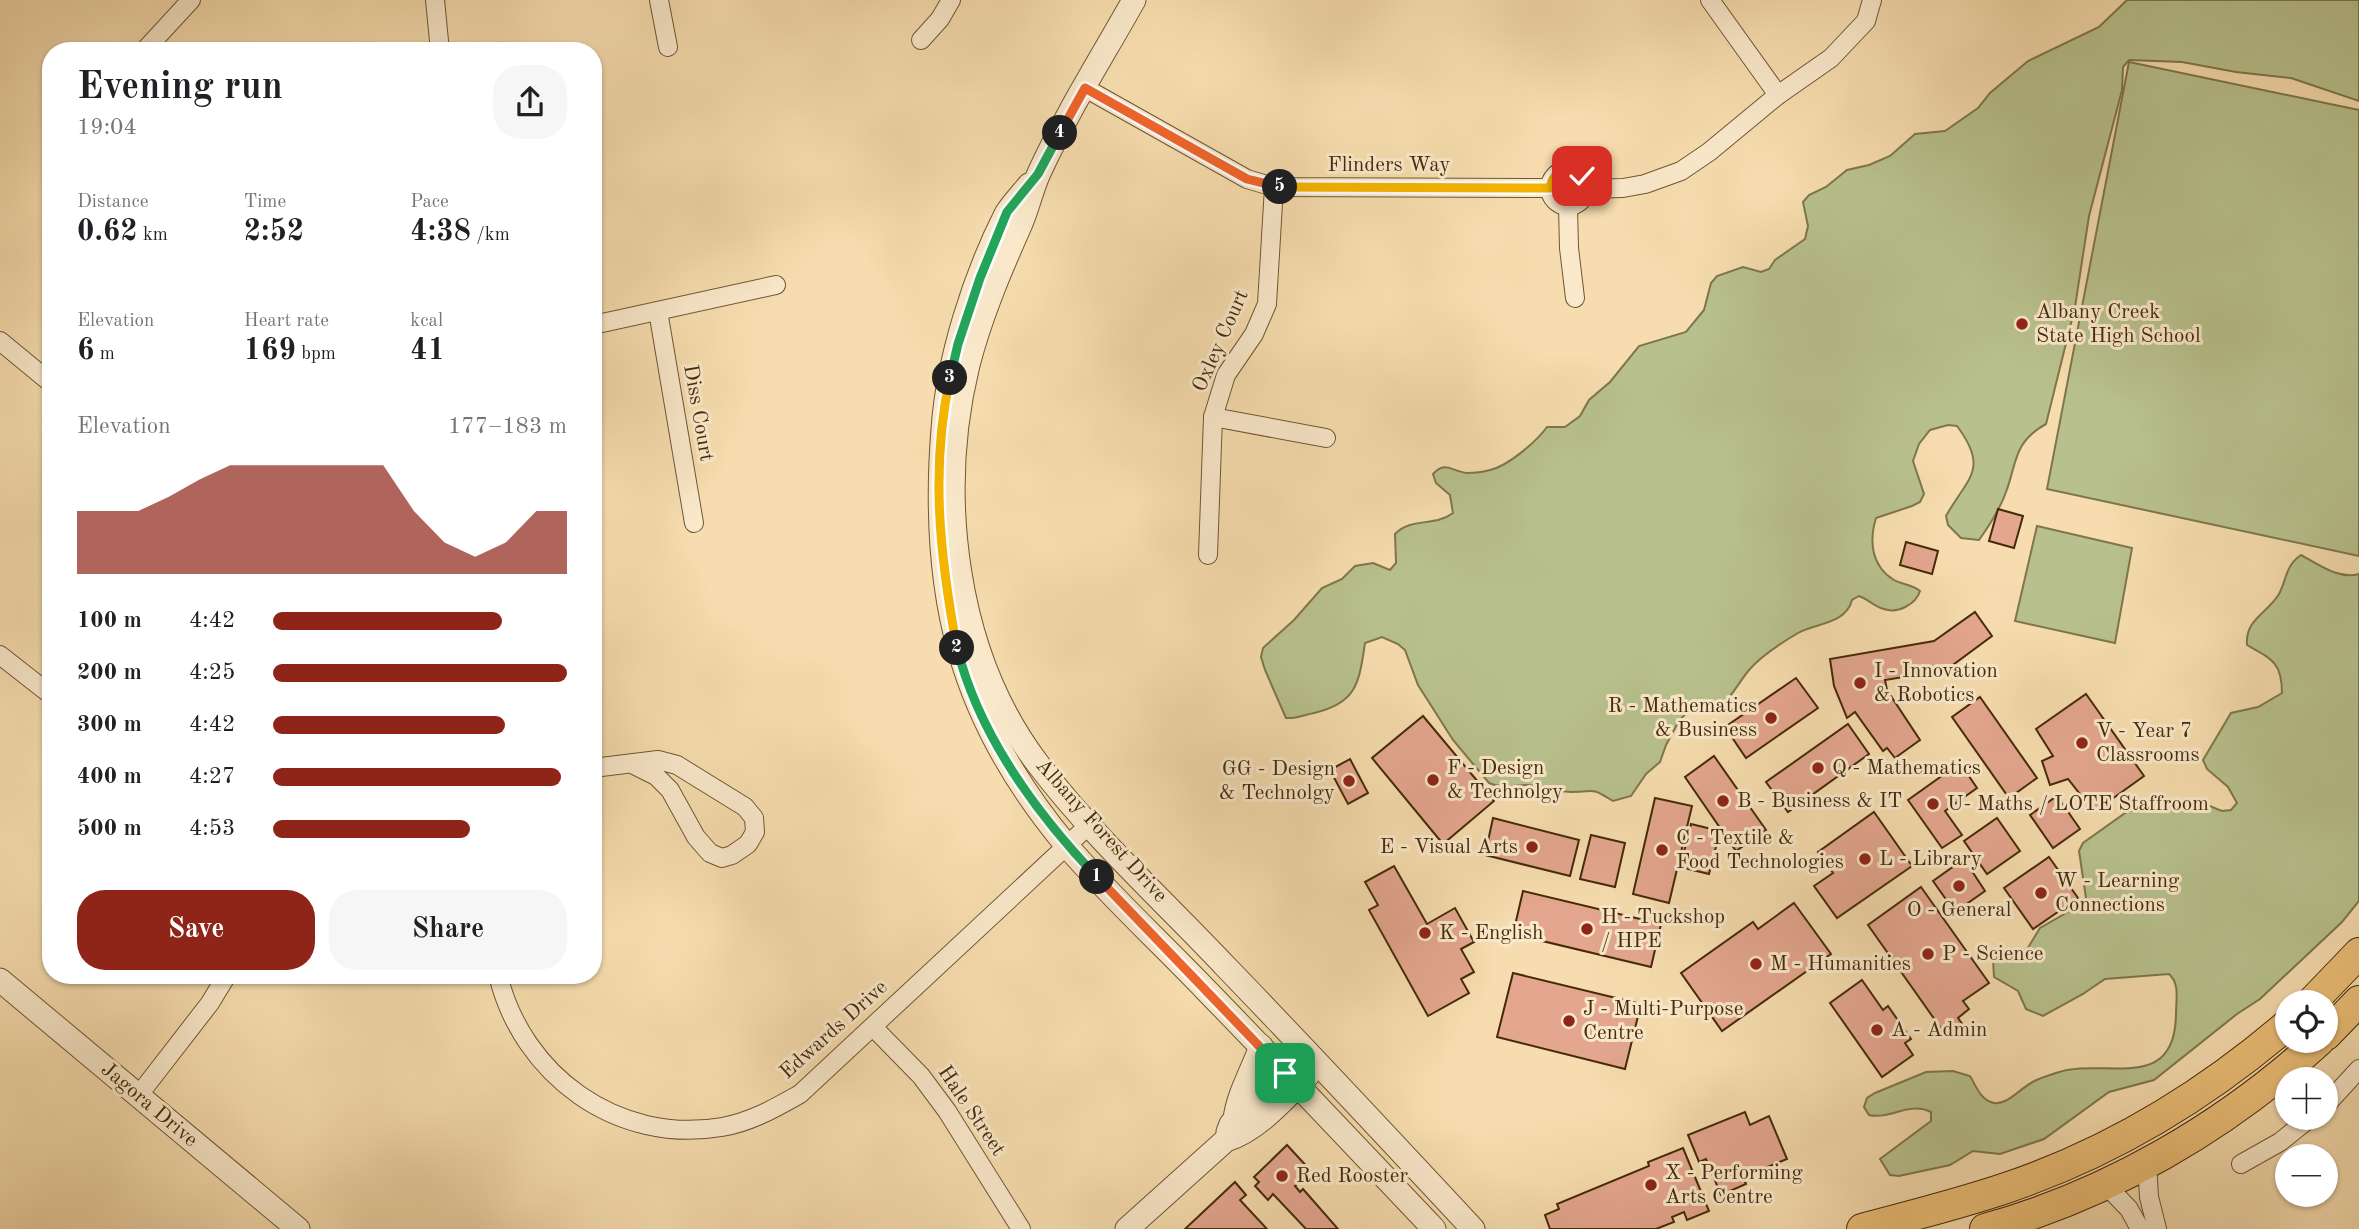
<!DOCTYPE html>
<html lang="en">
<head>
<meta charset="utf-8">
<style>
  :root { --surface:#fff; --page:#f6f6f6; --text:#202124; --muted:#757577; --accent:#8f2418 }
  body { margin:0; font-family:"Old Standard TT",serif; background:var(--page); color:var(--text); height:100vh; display:flex; flex-direction:column; font-size:26px; white-space:nowrap }
  * { box-sizing:border-box; margin:0 }
  p { font-size:23px; color:var(--muted) }
  .icon { flex:none; width:38px; height:38px; fill:none; stroke:currentColor; stroke-width:2; stroke-linecap:round; stroke-linejoin:round }
  .map { position:relative; flex:1; overflow:hidden }
  .details { position:absolute; left:42px; top:42px; width:560px; height:942px; display:flex; flex-direction:column; background:var(--surface); border-radius:28px; box-shadow:0 2px 5px #0004 }
  .details>* { flex:none }
  .fabs { position:absolute; left:2275px; top:990px; display:grid; gap:14px }
  .fabs a { display:grid; place-items:center; width:63px; height:63px; border-radius:50%; background:var(--surface); box-shadow:0 2px 5px #0004; font-size:35px }
  .pin { position:absolute; display:grid; place-items:center; width:60px; height:60px; color:#fff; margin:-30px; border-radius:14px; box-shadow:0 4px 10px #0006 }
  .km { position:absolute; width:35px; height:35px; margin:-18px; border-radius:50%; background:#222; color:#fff; font-size:19px; line-height:35px; text-align:center }
  .round { display:grid; place-items:center; flex:none; width:74px; height:74px; border-radius:28px; background:var(--page) }
  .head { display:flex; align-items:center; justify-content:space-between; height:119px; padding:0 35px }
  h1 { font-size:38px; font-weight:700; line-height:52px }
  .stats { display:grid; grid-template-columns:repeat(3,1fr); gap:10px; height:119px; padding:7px 35px }
  .stats div { display:grid; align-content:center }
  .stats b { font-size:30px; font-weight:700 }
  .stats small { font-size:19px; font-weight:400 }
  .stats p { font-size:19px }
  .chart { height:196px; padding:14px 35px }
  .chart p { display:flex; justify-content:space-between }
  .chart svg { width:100%; height:126px; margin-top:7px; fill:var(--accent); opacity:.7 }
  .cta { display:flex; gap:14px; margin-top:auto; padding:14px 35px }
  .cta a { flex:1; height:80px; border-radius:28px; background:var(--accent); color:#fff; font-size:28px; font-weight:700; line-height:80px; text-align:center }
  .cta a+a { background:var(--page); color:var(--text) }
  ul { padding:0 35px; list-style:none; font-size:23px }
  li { display:grid; grid-template-columns:112px 84px 1fr; align-items:center; height:52px }
  li i { height:18px; border-radius:9px; background:var(--accent) }
  .map>svg:first-child { display:block }
  .green { fill:#b8c18d; stroke:#7e764c; stroke-width:2 }
  .building { fill:#e4a68f; stroke:#442a0a; stroke-width:2 }
  .lines { fill:none; stroke-linecap:round; stroke-linejoin:round }
  .minor-casing { stroke:#705633; stroke-width:20 }
  .tertiary-casing { stroke:#705633; stroke-width:25 }
  .trunk-casing { stroke:#442a0a; stroke-width:32 }
  .minor { stroke:#f9e8ca; stroke-width:18 }
  .tertiary { stroke:#f9e8ca; stroke-width:23 }
  .trunk { stroke:#ebbe77; stroke-width:30 }
  .split-1-casing { stroke:#fff; stroke-width:14 }
  .split-2-casing { stroke:#fff; stroke-width:14 }
  .split-3-casing { stroke:#fff; stroke-width:14 }
  .split-4-casing { stroke:#fff; stroke-width:14 }
  .split-5-casing { stroke:#fff; stroke-width:14 }
  .split-6-casing { stroke:#fff; stroke-width:14 }
  .split-1 { stroke:#f0652b; stroke-width:9 }
  .split-2 { stroke:#22a559; stroke-width:9 }
  .split-3 { stroke:#f5b400; stroke-width:9 }
  .split-4 { stroke:#22a559; stroke-width:9 }
  .split-5 { stroke:#f0652b; stroke-width:9 }
  .split-6 { stroke:#f5b400; stroke-width:9 }
  .poi-dot { fill:#8f2418; stroke:#f9e8ca; stroke-width:2.5 }
  .labels { text-anchor:middle; dominant-baseline:central; stroke-width:6; stroke-linejoin:round; paint-order:stroke }
  .street-label { font-size:21px; fill:#442a0a; stroke:#f9e8ca }
  .poi-label { font-size:21px; fill:#442a0a; stroke:#f9e8ca; text-anchor:start }
</style>
</head>
<body>
<div class="map">
<svg width="2359" height="1229" viewBox="0 0 2359 1229">
  <rect width="100%" height="100%" fill="#f6dcae"/>
  <filter id="stains"><feTurbulence type="fractalNoise" baseFrequency=".00286" numOctaves="4"/><feColorMatrix values="0 0 0 0 .2 0 0 0 0 .09 0 0 0 0 .02 0 0 0 .5 -.17"/></filter>
  <radialGradient id="worn" r=".72"><stop offset=".6" stop-color="#630" stop-opacity="0"/><stop offset="1" stop-color="#630" stop-opacity=".3"/></radialGradient>
  <g class="green">
    <path d="M2127,0H2359V101L2291,78L2236,72L2182,62L2129,60L2123,67L2122,90L2089,216L2075,307L2046,424C2013,442 2017,463 2006,492C2000,509 1989,526 1979,540L1961,538L1948,525L1946,516C1967,478 1990,470 1957,426L1948,425L1930,430L1919,444L1913,461L1924,494L1920,502L1912,506L1876,518C1869,541 1871,566 1894,580C1903,585 1912,584 1920,591C1916,604 1898,614 1884,609C1875,607 1868,599 1859,596L1852,600C1846,624 1816,623 1798,633C1781,643 1762,655 1749,670C1740,681 1733,694 1723,705L1713,706L1706,701H1697L1679,721L1666,745L1660,762L1646,774L1631,796L1613,801C1589,786 1596,792 1572,792C1559,792 1542,786 1528,785C1514,785 1502,789 1489,783L1453,740L1418,685L1405,650L1398,644L1382,637L1365,643C1359,683 1357,703 1314,713C1304,715 1295,719 1286,718L1265,670L1261,657L1263,648L1294,620L1322,588L1342,579L1355,566L1373,563L1390,570L1396,563L1395,534C1411,517 1435,527 1453,513L1450,495L1436,483L1433,474C1446,460 1452,472 1467,473C1474,473 1483,472 1490,470C1508,466 1536,442 1547,427H1565L1580,416L1589,400L1610,382L1639,346L1686,332L1704,310L1711,283L1717,276L1743,267L1761,272L1769,269L1775,260L1805,239L1808,226L1803,202L1809,195L1826,187L1847,170L1869,165L1890,156L1915,134L1945,131L1978,108L1990,93L2028,61L2099,27Z"/>
    <path d="M2129,62L2359,110V556L2047,489Z"/>
    <path d="M2037,526L2132,548L2115,643L2015,621Z"/>
    <path d="M2301,555C2318,564 2339,580 2359,574V901L2342,922L2260,999L2237,1014L2154,1080L2109,1092L2044,1139L2000,1154L1973,1151L1950,1165L1899,1176L1890,1175L1880,1159L1931,1121V1112C1909,1101 1890,1120 1869,1115L1864,1107L1867,1098L1875,1093L1926,1072L1953,1071L1970,1076C1976,1086 1981,1101 1994,1103C2007,1105 2020,1089 2031,1083C2038,1078 2048,1076 2056,1073C2103,1056 2175,1096 2176,1014C2176,999 2180,984 2169,974L2105,979L2083,994L2043,1016L2026,1009L2018,991L1994,977L1993,959L2008,948L2026,951L2040,928L2080,905L2086,898L2079,851L2083,843L2128,811L2174,806L2188,800L2197,801L2222,811L2231,810L2237,803L2228,787L2207,769L2203,760L2231,713L2258,707L2282,693C2282,663 2272,659 2247,645C2245,619 2267,614 2279,594C2287,579 2285,566 2301,555Z"/>
  </g>
  <g class="building">
    <path d="M1998,509L2023,516L2014,548L1989,541Z"/>
    <path d="M1906,542L1938,551L1932,574L1900,565Z"/>
    <path d="M1975,612L1992,636L1946,670L1885,680L1887,690L1920,740L1895,758L1887,748L1883,751L1855,712L1847,718L1834,686L1830,659L1934,641Z"/>
    <path d="M1796,678L1818,708L1746,758L1725,727Z"/>
    <path d="M2086,694L2144,776L2094,812L2068,779L2050,785L2042,761L2053,756L2036,729Z"/>
    <path d="M1980,697L2037,778L2009,798L1952,717Z"/>
    <path d="M1423,716L1494,801L1443,844L1372,758Z"/>
    <path d="M1848,724L1869,754L1788,812L1766,782Z"/>
    <path d="M1714,756L1766,830L1736,851L1685,777Z"/>
    <path d="M1350,759L1368,793L1348,804L1330,770Z"/>
    <path d="M1960,763L1977,788L1945,811L1962,835L1942,848L1908,800Z"/>
    <path d="M2057,796L2080,829L2053,848L2030,815Z"/>
    <path d="M1655,798L1692,806L1669,903L1633,894Z"/>
    <path d="M1874,812L1912,866L1837,918L1814,886L1833,873L1818,852Z"/>
    <path d="M1493,818L1579,840L1570,876L1485,855Z"/>
    <path d="M1997,818L2020,851L1987,874L1964,841Z"/>
    <path d="M1691,824L1720,831L1709,874L1680,867Z"/>
    <path d="M1591,835L1625,843L1615,887L1580,879Z"/>
    <path d="M2049,857L2078,898L2033,929L2004,888Z"/>
    <path d="M1964,859L1985,891L1955,912L1933,881Z"/>
    <path d="M1394,866L1427,924L1455,908L1474,942L1461,949L1474,972L1461,979L1469,993L1428,1016L1369,910L1378,905L1365,882Z"/>
    <path d="M1921,887L1989,983L1963,1001L1969,1009L1958,1018L1963,1025L1947,1037L1868,925Z"/>
    <path d="M1523,891L1661,924L1651,967L1513,934Z"/>
    <path d="M1794,903L1831,954L1722,1031L1681,973L1753,922L1758,929Z"/>
    <path d="M1513,973L1641,1004L1625,1069L1497,1037Z"/>
    <path d="M1862,980L1883,1010L1888,1006L1911,1039L1905,1043L1913,1055L1882,1077L1830,1003Z"/>
    <path d="M1745,1112L1750,1125L1769,1116L1787,1159L1743,1177L1746,1184L1721,1195L1706,1159L1699,1162L1688,1135Z"/>
    <path d="M1287,1145L1311,1171L1295,1186L1300,1192L1303,1189L1338,1229H1306L1273,1194L1268,1200L1255,1186L1259,1182L1254,1177Z"/>
    <path d="M1683,1148L1709,1211L1687,1220L1684,1212L1672,1217L1674,1222L1656,1229H1550L1545,1215L1559,1209L1557,1204L1649,1166L1648,1162Z"/>
    <path d="M1235,1182L1246,1195L1240,1200L1267,1229H1185Z"/>
  </g>
  <g class="lines">
    <g class="minor-casing">
      <g id="minor">
        <path d="M435,0L440,51"/>
        <path d="M659,0L668,47"/>
        <path d="M1710,0L1778,95"/>
        <path d="M921,40L940,19L951,0"/>
        <path d="M144,51L191,0"/>
        <path d="M1085,88L1247,179L1274,187L1550,188"/>
        <circle cx="1568" cy="188" r="18"/>
        <path d="M1586,189L1623,188L1645,184L1681,171L1709,152L1778,95L1831,58L1866,21L1872,0"/>
        <path d="M1568,207L1569,248L1575,298"/>
        <path d="M658,311L694,523"/>
        <path d="M593,325L776,285"/>
        <path d="M0,341L51,383"/>
        <path d="M1213,417L1326,438"/>
        <path d="M1208,555L1213,417L1226,375L1254,334L1267,304L1274,187"/>
        <path d="M0,655L51,695"/>
        <path d="M593,768L658,760L677,765L745,807L754,818L755,832L748,844L732,855L722,858L710,853L696,837L670,790L656,776L634,765"/>
        <path d="M498,975C522,1075 617,1145 722,1127C751,1122 775,1108 800,1094L1089,825"/>
        <path d="M873,1027L921,1076L947,1111L1021,1229"/>
        <path d="M138,1096L210,1003L227,975"/>
        <path d="M2326,1105L2359,1069"/>
        <path d="M2147,1162L2149,1197L2157,1229"/>
        <path d="M2241,1164L2280,1142L2310,1118"/>
        <path d="M2105,1184L2129,1209L2140,1229"/>
      </g>
    </g>
    <g class="tertiary-casing">
      <g id="tertiary">
        <path d="M1134,0C1102,57 1066,114 1039,173C1031,191 1027,211 1019,228C999,273 980,318 968,365C936,496 955,655 1038,764C1094,838 1164,901 1227,968C1310,1054 1392,1142 1473,1229"/>
        <path d="M1029,185C1022,194 1012,204 1006,214C974,277 948,359 943,429C930,594 959,717 1067,846C1110,896 1160,942 1206,990C1283,1069 1358,1149 1434,1229"/>
        <path d="M0,980L298,1229"/>
        <path d="M1235,1119C1238,1094 1253,1070 1261,1046"/>
        <path d="M1228,1132L1231,1124L1296,1062"/>
        <path d="M1127,1229L1226,1140C1258,1130 1285,1098 1308,1075"/>
      </g>
    </g>
    <g class="trunk-casing">
      <g id="trunk">
        <path d="M2311,1003L2359,953"/>
        <path d="M2326,1035L2359,1001"/>
        <path d="M1862,1229C1910,1216 1959,1204 2006,1188C2110,1153 2204,1096 2287,1025"/>
        <path d="M1985,1229C2108,1195 2225,1127 2319,1041"/>
      </g>
    </g>
    <use href="#minor" class="minor"/>
    <use href="#tertiary" class="tertiary"/>
    <use href="#trunk" class="trunk"/>
  </g>
  <g class="lines">
    <g class="split-1-casing">
      <path id="split-1" d="M1097,877L1285,1073"/>
    </g>
    <g class="split-2-casing">
      <path id="split-2" d="M957,648C979,735 1036,813 1097,877"/>
    </g>
    <g class="split-3-casing">
      <path id="split-3" d="M950,378C930,468 940,558 957,648"/>
    </g>
    <g class="split-4-casing">
      <path id="split-4" d="M950,378L958,344L980,278L1007,212L1038,174L1060,133"/>
    </g>
    <g class="split-5-casing">
      <path id="split-5" d="M1060,133L1085,88L1247,179L1280,187"/>
    </g>
    <g class="split-6-casing">
      <path id="split-6" d="M1280,187L1550,188C1553,170 1569,165 1582,176"/>
    </g>
    <use href="#split-1" class="split-1"/>
    <use href="#split-2" class="split-2"/>
    <use href="#split-3" class="split-3"/>
    <use href="#split-4" class="split-4"/>
    <use href="#split-5" class="split-5"/>
    <use href="#split-6" class="split-6"/>
  </g>
  <g class="poi-dot">
    <circle cx="2022" cy="324" r="7"/>
    <circle cx="1860" cy="683" r="7"/>
    <circle cx="1771" cy="718" r="7"/>
    <circle cx="2082" cy="743" r="7"/>
    <circle cx="1818" cy="768" r="7"/>
    <circle cx="1433" cy="780" r="7"/>
    <circle cx="1349" cy="781" r="7"/>
    <circle cx="1723" cy="801" r="7"/>
    <circle cx="1933" cy="804" r="7"/>
    <circle cx="1532" cy="847" r="7"/>
    <circle cx="1662" cy="850" r="7"/>
    <circle cx="1865" cy="859" r="7"/>
    <circle cx="1959" cy="886" r="7"/>
    <circle cx="2041" cy="893" r="7"/>
    <circle cx="1587" cy="929" r="7"/>
    <circle cx="1425" cy="933" r="7"/>
    <circle cx="1928" cy="954" r="7"/>
    <circle cx="1756" cy="964" r="7"/>
    <circle cx="1569" cy="1021" r="7"/>
    <circle cx="1877" cy="1030" r="7"/>
    <circle cx="1282" cy="1176" r="7"/>
    <circle cx="1651" cy="1185" r="7"/>
  </g>
  <g class="labels">
    <g class="street-label">
      <text x="1389" y="165">Flinders Way</text>
      <text transform="translate(1221 341) rotate(-66)">Oxley Court</text>
      <text transform="translate(698 413) rotate(80)">Diss Court</text>
      <text transform="translate(1101 831) rotate(48)">Albany Forest Drive</text>
      <text transform="translate(834 1030) rotate(-42)">Edwards Drive</text>
      <text transform="translate(149 1105) rotate(40)">Jagora Drive</text>
      <text transform="translate(971 1111) rotate(56)">Hale Street</text>
    </g>
    <g class="poi-label">
      <text x="2036" y="312">Albany Creek<tspan x="2036" dy="24">State High School</tspan></text>
      <text x="1874" y="671">I - Innovation<tspan x="1874" dy="24">&amp; Robotics</tspan></text>
      <text x="1757" y="706" text-anchor="end">R - Mathematics<tspan x="1757" dy="24">&amp; Business</tspan></text>
      <text x="2096" y="731">V - Year 7<tspan x="2096" dy="24">Classrooms</tspan></text>
      <text x="1447" y="768">F - Design<tspan x="1447" dy="24">&amp; Technolgy</tspan></text>
      <text x="1832" y="768">Q - Mathematics</text>
      <text x="1335" y="769" text-anchor="end">GG - Design<tspan x="1335" dy="24">&amp; Technolgy</tspan></text>
      <text x="1737" y="801">B - Business &amp; IT</text>
      <text x="1947" y="804">U- Maths / LOTE Staffroom</text>
      <text x="1676" y="838">C - Textile &amp;<tspan x="1676" dy="24">Food Technologies</tspan></text>
      <text x="1518" y="847" text-anchor="end">E - Visual Arts</text>
      <text x="1879" y="859">L - Library</text>
      <text x="2055" y="881">W - Learning<tspan x="2055" dy="24">Connections</tspan></text>
      <text x="1959" y="910" text-anchor="middle">O - General</text>
      <text x="1601" y="917">H - Tuckshop<tspan x="1601" dy="24">/ HPE</tspan></text>
      <text x="1439" y="933">K - English</text>
      <text x="1942" y="954">P - Science</text>
      <text x="1770" y="964">M - Humanities</text>
      <text x="1583" y="1009">J - Multi-Purpose<tspan x="1583" dy="24">Centre</tspan></text>
      <text x="1891" y="1030">A - Admin</text>
      <text x="1665" y="1173">X - Performing<tspan x="1665" dy="24">Arts Centre</tspan></text>
      <text x="1296" y="1176">Red Rooster</text>
    </g>
  </g>
  <rect width="100%" height="100%" filter="url(#stains)"/>
  <rect width="100%" height="100%" fill="url(#worn)"/>
</svg>
<div class="fabs">
<a><svg class="icon" aria-label="locate" viewBox="0 0 24 24"><circle cx="12" cy="12" r="6"/><path d="M12 2v4M12 18v4M2 12h4M18 12h4"/></svg></a>
<a>+</a>
<a>−</a>
</div>
<div class="pin" style="left:1285px;top:1073px;background:#1e9e55"><svg class="icon" aria-label="arrive" viewBox="0 0 24 24"><path d="M6 21V4h12l-3 4 3 4H6"/></svg></div>
<div class="pin" style="left:1582px;top:176px;background:#d93025"><svg class="icon" aria-label="check" viewBox="0 0 24 24"><path d="M5 12l5 5 9-10"/></svg></div>
<b class="km" style="left:1097px;top:877px">1</b>
<b class="km" style="left:957px;top:648px">2</b>
<b class="km" style="left:950px;top:378px">3</b>
<b class="km" style="left:1060px;top:133px">4</b>
<b class="km" style="left:1280px;top:187px">5</b>
<section class="details">
<div class="head"><div><h1>Evening run</h1><p>19:04</p></div><a class="round"><svg class="icon" aria-label="share" viewBox="0 0 24 24"><path d="M12 15V3M7 8l5-5 5 5M5 13v7h14v-7"/></svg></a></div>
<div class="stats">
<div><p>Distance</p><b>0.62<small> km</small></b></div>
<div><p>Time</p><b>2:52</b></div>
<div><p>Pace</p><b>4:38<small> /km</small></b></div>
</div>
<div class="stats">
<div><p>Elevation</p><b>6<small> m</small></b></div>
<div><p>Heart rate</p><b>169<small> bpm</small></b></div>
<div><p>kcal</p><b>41</b></div>
</div>
<div class="chart"><p><span>Elevation</span>177–183 m</p>
<svg viewBox="0 0 160 44" preserveAspectRatio="none"><path d="M0 44V22L10 22L20 22L30 17L40 11L50 6L60 6L70 6L80 6L90 6L100 6L110 22L120 33L130 38L140 33L150 22L160 22V44z"/></svg>
</div>
<ul>
<li><b>100 m</b>4:42<i style="width:78%"></i></li>
<li><b>200 m</b>4:25<i style="width:100%"></i></li>
<li><b>300 m</b>4:42<i style="width:79%"></i></li>
<li><b>400 m</b>4:27<i style="width:98%"></i></li>
<li><b>500 m</b>4:53<i style="width:67%"></i></li>
</ul>
<div class="cta"><a>Save</a><a>Share</a></div>
</section>
</div>
</body>
</html>
